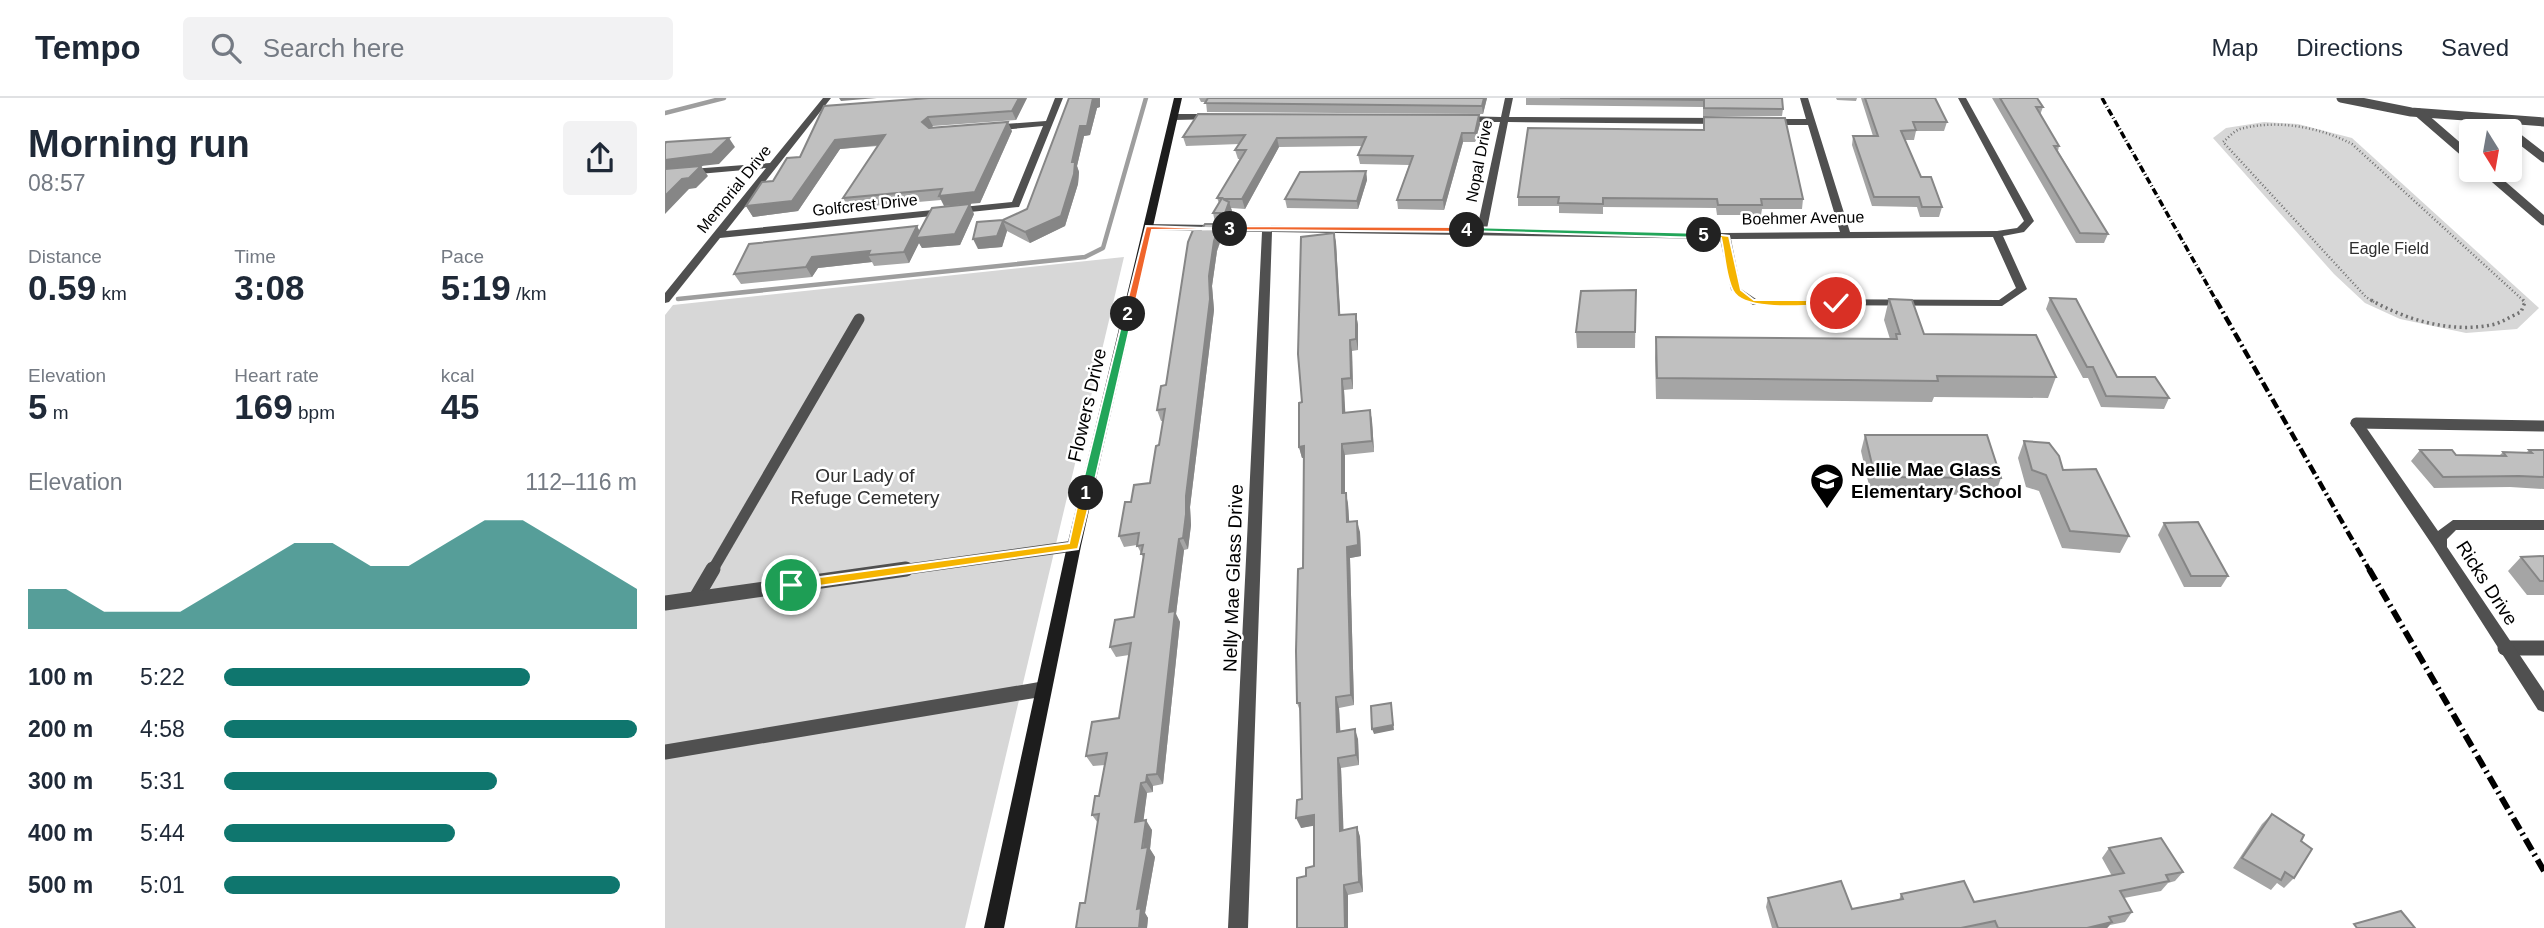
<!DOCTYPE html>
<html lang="en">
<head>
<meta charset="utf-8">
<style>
  :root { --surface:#fff; --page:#f2f2f3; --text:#1f2937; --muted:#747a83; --line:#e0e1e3; --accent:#0f766e }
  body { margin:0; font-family:Arial,sans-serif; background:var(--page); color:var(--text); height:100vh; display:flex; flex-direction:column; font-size:26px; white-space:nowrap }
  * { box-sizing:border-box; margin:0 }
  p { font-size:23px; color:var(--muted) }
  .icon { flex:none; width:38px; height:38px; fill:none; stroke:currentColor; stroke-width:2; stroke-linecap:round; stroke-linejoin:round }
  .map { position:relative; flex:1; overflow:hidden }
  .side { display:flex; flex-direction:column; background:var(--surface); width:665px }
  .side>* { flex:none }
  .needle { width:46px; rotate:169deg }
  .tools { position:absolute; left:1794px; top:21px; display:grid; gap:14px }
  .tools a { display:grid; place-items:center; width:63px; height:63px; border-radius:7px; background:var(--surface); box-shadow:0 4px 10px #0003; font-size:35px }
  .pin { position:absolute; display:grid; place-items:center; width:60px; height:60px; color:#fff; margin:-30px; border:4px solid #fff; border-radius:50%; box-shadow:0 2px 7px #0007 }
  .km { position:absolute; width:35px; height:35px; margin:-18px; border-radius:50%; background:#222; color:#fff; font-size:19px; line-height:35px; text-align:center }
  .round { display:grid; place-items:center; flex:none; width:74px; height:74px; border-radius:7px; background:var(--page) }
  .headline { display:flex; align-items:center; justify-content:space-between; height:119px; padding:0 28px }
  h1 { font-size:38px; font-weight:600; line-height:52px }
  .stats { display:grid; grid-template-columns:repeat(3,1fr); gap:10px; height:119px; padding:7px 28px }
  .stats div { display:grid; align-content:center }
  .stats b { font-size:35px; font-weight:600 }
  .stats small { font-size:19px; font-weight:400 }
  .stats p { font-size:19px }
  .chart { height:196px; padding:14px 28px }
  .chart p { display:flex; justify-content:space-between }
  .chart svg { width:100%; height:126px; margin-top:7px; fill:var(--accent); opacity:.7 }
  ul { padding:0 28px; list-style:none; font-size:23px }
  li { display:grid; grid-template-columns:112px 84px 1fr; align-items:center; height:52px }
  li i { height:18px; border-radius:9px; background:var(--accent) }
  header { display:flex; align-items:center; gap:42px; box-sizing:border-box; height:98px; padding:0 35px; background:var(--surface); border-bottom:2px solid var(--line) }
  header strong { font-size:33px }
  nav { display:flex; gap:38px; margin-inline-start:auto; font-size:24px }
  .search { width:490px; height:63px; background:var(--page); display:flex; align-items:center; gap:18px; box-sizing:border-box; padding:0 24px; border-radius:7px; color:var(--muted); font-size:26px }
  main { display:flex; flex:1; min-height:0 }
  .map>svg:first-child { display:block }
  .green { fill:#d7d7d7 }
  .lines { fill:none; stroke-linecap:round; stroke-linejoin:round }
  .stream { stroke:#9e9e9e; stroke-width:4.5 }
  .path-far1 { stroke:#727272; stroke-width:2.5; stroke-dasharray:1 2.5; stroke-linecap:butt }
  .path { stroke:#727272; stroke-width:3.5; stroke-dasharray:2 3.5; stroke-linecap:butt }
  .lane-far2 { stroke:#505050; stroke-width:9 }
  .lane-far1 { stroke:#505050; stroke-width:11 }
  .lane { stroke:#505050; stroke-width:15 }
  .street { fill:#505050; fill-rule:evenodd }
  .secondary { fill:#1d1d1d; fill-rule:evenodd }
  .rail-far2 { stroke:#000; stroke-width:3.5; stroke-dasharray:7 2.5 1 2.5; stroke-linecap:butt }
  .rail-far1 { stroke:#000; stroke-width:4.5; stroke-dasharray:10 3.5 2 3.5; stroke-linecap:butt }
  .rail { stroke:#000; stroke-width:6; stroke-dasharray:13 4.5 2 4.5; stroke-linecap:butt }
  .wall { fill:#a5a5a5 }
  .shaded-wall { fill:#868686 }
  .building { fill:#c0c0c0; stroke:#868686; stroke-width:2 }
  .split-1 { fill:#f5b400; stroke:#fff; stroke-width:2 }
  .split-2 { fill:#22a559; stroke:#fff; stroke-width:2 }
  .split-3 { fill:#f0652b; stroke:#fff; stroke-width:2 }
  .split-4 { fill:#f0652b; stroke:#fff; stroke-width:2 }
  .split-5 { fill:#22a559; stroke:#fff; stroke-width:2 }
  .split-6 { fill:#f5b400; stroke:#fff; stroke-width:2 }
  .labels { text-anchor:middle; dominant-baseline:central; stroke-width:5; stroke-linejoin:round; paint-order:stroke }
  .far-street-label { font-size:16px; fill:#000; stroke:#fff }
  .far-park-label { font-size:16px; fill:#2e2e2e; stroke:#fff }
  .street-label { font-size:19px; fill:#000; stroke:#fff }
  .poi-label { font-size:19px; font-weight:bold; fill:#000; stroke:#fff; text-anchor:start }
  .park-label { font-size:19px; fill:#2e2e2e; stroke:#fff }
</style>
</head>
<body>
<header>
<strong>Tempo</strong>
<div class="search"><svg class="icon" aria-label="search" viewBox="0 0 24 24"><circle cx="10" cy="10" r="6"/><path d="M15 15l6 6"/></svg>Search here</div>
<nav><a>Map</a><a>Directions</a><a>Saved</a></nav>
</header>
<main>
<section class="side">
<div class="headline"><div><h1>Morning run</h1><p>08:57</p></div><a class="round"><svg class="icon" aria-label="share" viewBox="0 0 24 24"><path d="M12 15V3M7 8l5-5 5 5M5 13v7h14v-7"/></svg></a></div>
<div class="stats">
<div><p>Distance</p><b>0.59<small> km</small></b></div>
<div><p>Time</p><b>3:08</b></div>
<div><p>Pace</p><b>5:19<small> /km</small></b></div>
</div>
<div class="stats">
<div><p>Elevation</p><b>5<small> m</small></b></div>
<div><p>Heart rate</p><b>169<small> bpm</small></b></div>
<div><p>kcal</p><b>45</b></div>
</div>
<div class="chart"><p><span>Elevation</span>112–116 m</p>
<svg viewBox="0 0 160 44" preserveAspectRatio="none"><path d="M0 44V30L10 30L20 38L30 38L40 38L50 30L60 22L70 14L80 14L90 22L100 22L110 14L120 6L130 6L140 14L150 22L160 30V44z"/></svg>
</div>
<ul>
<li><b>100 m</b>5:22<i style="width:74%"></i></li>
<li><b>200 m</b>4:58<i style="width:100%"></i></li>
<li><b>300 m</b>5:31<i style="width:66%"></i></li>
<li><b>400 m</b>5:44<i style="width:56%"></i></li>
<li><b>500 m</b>5:01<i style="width:96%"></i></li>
</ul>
</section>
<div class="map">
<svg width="1879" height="830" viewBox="0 0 1879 830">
  <rect width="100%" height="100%" fill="#fff"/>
  <g class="green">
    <path d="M1599,24L1633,26L1687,40L1874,210L1852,231L1801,235L1735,221L1700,205L1669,176L1548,40L1561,30Z"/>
    <path d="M459,159L300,830H0V217L8,207Z"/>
  </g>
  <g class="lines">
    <g class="stream">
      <path d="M0,15L59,0"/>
      <path d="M13,201L420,159L438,150L481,0"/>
    </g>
    <path class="path-far1" d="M1709,204L1701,199L1558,44C1563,40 1569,33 1575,31C1611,21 1655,29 1687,46L1860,204"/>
    <path class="path" d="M1706,202C1741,222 1786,235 1826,227C1837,225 1846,218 1856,214L1860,204L1858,202"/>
    <g class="lane-far2">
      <path d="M1676,0L1746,14L1879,24"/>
      <path d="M1754,15L1806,60"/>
      <path d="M1830,22L1879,60"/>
      <path d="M1820,72L1879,123"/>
    </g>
    <g class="lane-far1">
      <path d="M1691,325L1879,328"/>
      <path d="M47,473L194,221"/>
      <path d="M229,473L409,448"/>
    </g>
    <g class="lane">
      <path d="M31,500L48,471"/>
      <path d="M0,505L241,471"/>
      <path d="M1840,550H1879"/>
      <path d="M0,654L378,591"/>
    </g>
    <g class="street">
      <path d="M158,0H166L61,133L347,104L378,28L326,33L322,30L326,27L381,23L390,0H398L354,109L55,140L4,204L0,205V195L101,70L0,79V73L105,65Z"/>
      <path d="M840,0H848L844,19L1057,20L1061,23L1057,26L843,24L822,131L1060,135L1175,134L1143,27H1102L1098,24L1102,21H1141L1135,0H1143L1185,134L1332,133L1352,130L1359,123L1293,0H1301L1369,123L1359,134L1338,138L1362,191L1337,208L1088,207L1066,192L1055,141L607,134L583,830H563L597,134L484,132L479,129L484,126L812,131L835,24H798L794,21L798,18L836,19ZM1328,139L1351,190L1334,202L1091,201L1076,191L1066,141Z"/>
      <path d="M550,16L553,17V21L509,22L505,19L509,16Z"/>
      <path d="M1691,321L1696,322L1773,433L1788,422H1879V432H1791L1782,441V449L1879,593V614L1873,612L1768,448L1685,325Z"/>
    </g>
    <path class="secondary" d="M509,0H517L416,448L339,830H319L402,448Z"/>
    <path class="rail-far2" d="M1437,0L1552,204"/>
    <path class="rail-far1" d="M1551,202L1705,473"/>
    <path class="rail" d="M1704,471L1879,773"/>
  </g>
  <g class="wall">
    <path d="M362,0L351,22L268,28L266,30L347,33L315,105L276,102L184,110L178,100L213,48L175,51L133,113L88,119L81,108L108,83L135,59L159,8Z"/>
    <path d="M404,0H435V9L432,10L425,37L419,38L412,68L414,74L413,86L400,128L365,145L342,133L337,149L313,151L338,122L362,111Z"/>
    <path d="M534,0H822L818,16L542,14L541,4H536Z"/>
    <path d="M861,0H1117L1118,11L1117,18H1038V9L861,7Z"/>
    <path d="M1171,0H1192L1191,3L1172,2Z"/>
    <path d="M1196,0H1270L1282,24L1279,33H1251L1249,42H1240L1256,79L1277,109L1274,119H1255L1252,109L1207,108L1187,47L1188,38H1208Z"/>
    <path d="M1327,0H1372L1378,9L1375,17L1394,48L1393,53L1443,136L1439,145H1411Z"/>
    <path d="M1039,19L1138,101L1137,111H1097L1096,117H1052L1051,110L938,109V116L894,115V108H853V99L1039,32Z"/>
    <path d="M815,26L810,44H798L779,112L733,111L732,102L744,67L695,66L693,57L697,48L614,49L580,111L566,110L567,113L562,125L550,124L548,115L554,105L552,100L576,61H573L570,52L574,46L521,48L518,39Z"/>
    <path d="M701,73L702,82L693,111L622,110L620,101Z"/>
    <path d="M309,116L295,147L257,150L254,145L244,165L209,168L207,164L153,170L147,179L76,186L69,176L252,128L255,134Z"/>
    <path d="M669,135L671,145L675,217L691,216L693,227V252L687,253L688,291L679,292L680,315L705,312L707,323L709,354L680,357V395L683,406L684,424L695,434L696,458L685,460L689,607L674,610L675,633L693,641L694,667L676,670L678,732L692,729L695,739L698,794L683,797V830H632L641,778L649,768V727L636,730L637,701L635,613L632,605L638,470L639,360H637L634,349Z"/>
    <path d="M558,136L552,153L547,188L549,212L525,409L526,427L523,451L519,452L511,516L515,524L498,686L488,688V694L482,695L478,723L487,732L485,751L490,759L480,815L483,820L482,830H411L420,805L433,725L427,717L434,698L440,667L428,668L421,658L454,620L464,557L451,559L445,549L469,519L479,461L472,447L459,449L454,438L466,404L485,385L494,347L498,323H496L492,312Z"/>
    <path d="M971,192L970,250H912L911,234Z"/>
    <path d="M1385,200L1452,279L1504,300L1499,311L1436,309L1423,280H1418L1381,211Z"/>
    <path d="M1224,201L1259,236L1391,279L1383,300L1269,299L1267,304L991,301L990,260L991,239L1225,241L1219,222Z"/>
    <path d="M1200,337L1336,380L1330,397L1206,396L1196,353Z"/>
    <path d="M1359,343L1398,372L1464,438L1455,455L1397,450L1374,393L1361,389L1353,360Z"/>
    <path d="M1755,352L1791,357L1834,358L1838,354H1862L1864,352H1879V391L1845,389L1769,390L1746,363Z"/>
    <path d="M1499,425L1563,478L1556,489H1519L1493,437Z"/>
    <path d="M1879,458V497H1862L1843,473L1856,459Z"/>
    <path d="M1607,716L1636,743L1629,780L1619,790L1612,785L1606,792L1568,770L1597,726Z"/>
    <path d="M1444,750L1518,774L1510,783L1503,785L1496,793L1459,800L1467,814L1460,824L1445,827L1442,830H1107L1101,809L1103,800L1187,811L1234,802L1236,796L1309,804L1447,778L1437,760Z"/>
  </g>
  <g class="shaded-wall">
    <path d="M174,0H212L176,3Z"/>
    <path d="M354,0H362L351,22L347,13Z"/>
    <path d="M428,0H435V9L432,10L425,37L419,38L412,68L414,74L413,86L400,128L365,145L360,134L415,28Z"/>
    <path d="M819,0H822L818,16L817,8Z"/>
    <path d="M814,17L815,26L810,44V35Z"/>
    <path d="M263,19L268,28L261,34L257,24Z"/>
    <path d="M343,24L347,33L315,105L279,108L274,98Z"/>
    <path d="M797,35L798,44L779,112L778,102Z"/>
    <path d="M220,37L225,46L175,51L133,113L88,119L81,108L170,42Z"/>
    <path d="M64,40L70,49L54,66L36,68L43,78L31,90L24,91L0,116V62Z"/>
    <path d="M612,40L614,49L580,111L577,101Z"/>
    <path d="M701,73L702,82L693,111L692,103Z"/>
    <path d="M564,104L567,113L562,125L560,115Z"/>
    <path d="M305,106L309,116L295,147L257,150L254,145L244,165L239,154L252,128L257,138Z"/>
    <path d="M338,123L342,133L337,149L313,151L308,141Z"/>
    <path d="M555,126L558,136L552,153L547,188L549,212L525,409L526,427L523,451L518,440L521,398L544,178L549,143Z"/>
    <path d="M669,135L671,145L676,228L674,217Z"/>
    <path d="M205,153L203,157L207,164L153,170L147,179L141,169L147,159Z"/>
    <path d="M691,216L693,227V252L691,241Z"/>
    <path d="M685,242L687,253L688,291L686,280Z"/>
    <path d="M677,281L679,292L681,326L678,315Z"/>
    <path d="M705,312L707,323L709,354L707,343Z"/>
    <path d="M677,346L680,357V406L677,395Z"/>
    <path d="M639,348L642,359L637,360L634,349Z"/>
    <path d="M681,395L683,406L685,435L682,424Z"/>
    <path d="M692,423L695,434L696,458L685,460L689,607L686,597L682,449Z"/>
    <path d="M514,441L519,452L511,516L515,524L498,686L492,676L504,514Z"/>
    <path d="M671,599L674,610L676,644L672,634Z"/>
    <path d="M726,605L729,632L709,636L707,631Z"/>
    <path d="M690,631L693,641L694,667L691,657Z"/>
    <path d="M673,660L676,670L679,743L675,733Z"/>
    <path d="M482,677L488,688V694L481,684Z"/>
    <path d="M476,685L482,695L477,734L470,724Z"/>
    <path d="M649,717L653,727L636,730L631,720Z"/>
    <path d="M481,722L487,732L485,751L490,759L480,815L483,820L482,830H474L472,811Z"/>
    <path d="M692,729L695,739L698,794L694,784Z"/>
    <path d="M679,787L683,797V830H680Z"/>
    <path d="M1447,824L1442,830H1422Z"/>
  </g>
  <g class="building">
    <path d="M264,0H354L347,13L263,19L257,24L264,30L343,24L310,94L274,98L277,91L178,100L220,37L170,42L127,103L81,108L97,84L108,83L122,60L135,59L159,8Z"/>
    <path d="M404,0H432H428L422,28H415L407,64H410L409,76L396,118L360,134L338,123L332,138L308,141L312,124L338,122L362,111Z"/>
    <path d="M543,0H819L817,8L540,5Z"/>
    <path d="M895,0H1117L1118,11L1039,10V2Z"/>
    <path d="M1200,0H1270L1282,24H1248L1251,32L1236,33L1256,79H1266L1277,109H1257L1254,99H1209L1188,38H1213Z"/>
    <path d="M1335,0H1372L1378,9H1371L1394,48H1389L1443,136L1415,135Z"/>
    <path d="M533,16L814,17L810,35H797L778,102H732L748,58L693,57L701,39L612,40L577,101H558L564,104L560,115H548L557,100H552L581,52H570L580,37L518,39Z"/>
    <path d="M1039,19L1120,20L1138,101H1096L1097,107H1053L1052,101L938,100V106L893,105L894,99H853L863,30L1039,32Z"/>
    <path d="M64,40L47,56L0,62V46L1,44Z"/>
    <path d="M36,68L24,80L17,81L0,98V71Z"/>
    <path d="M701,73L692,103L620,101L635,74Z"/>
    <path d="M305,106L290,136L251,140L267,110Z"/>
    <path d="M540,126H555L549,143L544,178L545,201L521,398V416L518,440L514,441L504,514L510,513L492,676L482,677L481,684L476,685L470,724L481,722L477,750L483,749L472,811L476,810L474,830H411L415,805H420L434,716L427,717L430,698H434L442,655L421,658L427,624L454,620L466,545L445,549L450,522L469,519L479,456H476L478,447L472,448L474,435L454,438L460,404H466L469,387L485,385L491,348L494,347L500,311L492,312L496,288L501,287L523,144L528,132H536Z"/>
    <path d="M252,128L239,154L203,157L205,153L147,159L141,169L69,176L84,146Z"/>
    <path d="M669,135L674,217L691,216V241L685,242L686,280L677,281L678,315L705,312L707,343L677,346V395H681L682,424L692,423L693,447L682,449L686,597L671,599L672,634L690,631L691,657L673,660L675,733L692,729L694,784L679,787L680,830H632V780L641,778V770L649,768V717L631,720L632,702L637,701L635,605H632L631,553L633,471L638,470L639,348L634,349V305L637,304L633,256L636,139Z"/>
    <path d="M971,192L970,234H911L916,193Z"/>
    <path d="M1385,200L1411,201L1452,279H1490L1504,300L1441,298L1428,269H1422Z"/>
    <path d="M1224,201L1247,202L1259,236L1371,237L1391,279L1272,278L1273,283L992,280L991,239L1232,241L1231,236H1235Z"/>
    <path d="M1200,337H1322L1336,380L1210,379Z"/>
    <path d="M1359,343L1384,345L1394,358L1398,372L1431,371L1464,438L1405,433L1381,377L1367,372Z"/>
    <path d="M1755,352H1787L1791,357L1841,358L1838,354L1867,355L1864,352H1879V379L1854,378L1778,379Z"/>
    <path d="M1533,424L1563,478H1526L1499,425Z"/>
    <path d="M1879,458V483H1875L1856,459Z"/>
    <path d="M726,605L728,627L707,631L706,608Z"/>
    <path d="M1607,716L1639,737L1636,743L1647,751L1629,780L1620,774L1616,782L1577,760Z"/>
    <path d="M1496,740L1518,774L1501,777L1504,783L1455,793L1467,814L1444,819L1447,824L1422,830H1333L1330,823L1296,830H1113L1103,800L1176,783L1187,811L1238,801L1236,796L1299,783L1309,804L1459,775L1444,750Z"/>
    <path d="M1736,813L1750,830H1692L1689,826Z"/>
  </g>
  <path class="split-1" d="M421,391L427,395L413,451L126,492L120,487L126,483L404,445L415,395Z"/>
  <path class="split-2" d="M463,213L468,216L427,395L421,399L415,395L459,216Z"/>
  <path class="split-3" d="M481,128L569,131L487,132L468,216L463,218L459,216Z"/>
  <path class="split-4" d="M565,128L802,129L806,132L802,134L562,132Z"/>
  <path class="split-5" d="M802,129L1039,135L1044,137L1039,140L799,133Z"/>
  <path class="split-6" d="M1039,135L1064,138L1076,192L1089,202H1171L1175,205L1171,207C1148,207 1079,215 1068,193C1060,178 1060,156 1056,140L1037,139Z"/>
  <defs>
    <g id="school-pin" transform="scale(1.75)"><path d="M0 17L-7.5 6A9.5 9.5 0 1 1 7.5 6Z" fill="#000" stroke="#fff"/><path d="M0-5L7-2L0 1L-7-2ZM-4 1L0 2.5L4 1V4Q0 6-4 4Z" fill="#fff"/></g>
  </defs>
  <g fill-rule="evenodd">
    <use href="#school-pin" x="1162" y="382"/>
  </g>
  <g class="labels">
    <g class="far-street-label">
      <text transform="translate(814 63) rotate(-79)">Nopal Drive</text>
      <text transform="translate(69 91) rotate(-51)">Memorial Drive</text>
      <text transform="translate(200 107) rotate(-6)">Golfcrest Drive</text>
      <text transform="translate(1138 120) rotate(-1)">Boehmer Avenue</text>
    </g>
    <g class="far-park-label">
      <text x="1724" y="150">Eagle Field</text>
    </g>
    <g class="street-label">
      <text transform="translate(422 307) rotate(-77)">Flowers Drive</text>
      <text transform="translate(568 480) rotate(-88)">Nelly Mae Glass Drive</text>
      <text transform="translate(1822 485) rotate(57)">Ricks Drive</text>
    </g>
    <g class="poi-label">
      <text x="1186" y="371">Nellie Mae Glass<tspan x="1186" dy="22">Elementary School</tspan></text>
    </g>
    <g class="park-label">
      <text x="200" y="377">Our Lady of<tspan x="200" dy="22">Refuge Cemetery</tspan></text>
    </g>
  </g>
</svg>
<div class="tools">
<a><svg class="needle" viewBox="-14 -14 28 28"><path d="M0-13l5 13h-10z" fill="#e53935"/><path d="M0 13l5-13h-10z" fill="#747a83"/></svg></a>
</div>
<div class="pin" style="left:126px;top:487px;background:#1e9e55"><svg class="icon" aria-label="arrive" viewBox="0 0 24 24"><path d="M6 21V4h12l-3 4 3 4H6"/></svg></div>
<div class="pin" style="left:1171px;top:205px;background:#d93025"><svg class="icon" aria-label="check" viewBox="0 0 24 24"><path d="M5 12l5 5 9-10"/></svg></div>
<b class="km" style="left:421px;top:395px">1</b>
<b class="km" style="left:463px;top:216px">2</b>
<b class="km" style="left:565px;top:131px">3</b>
<b class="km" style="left:802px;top:132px">4</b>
<b class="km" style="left:1039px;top:137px">5</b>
</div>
</main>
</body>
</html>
